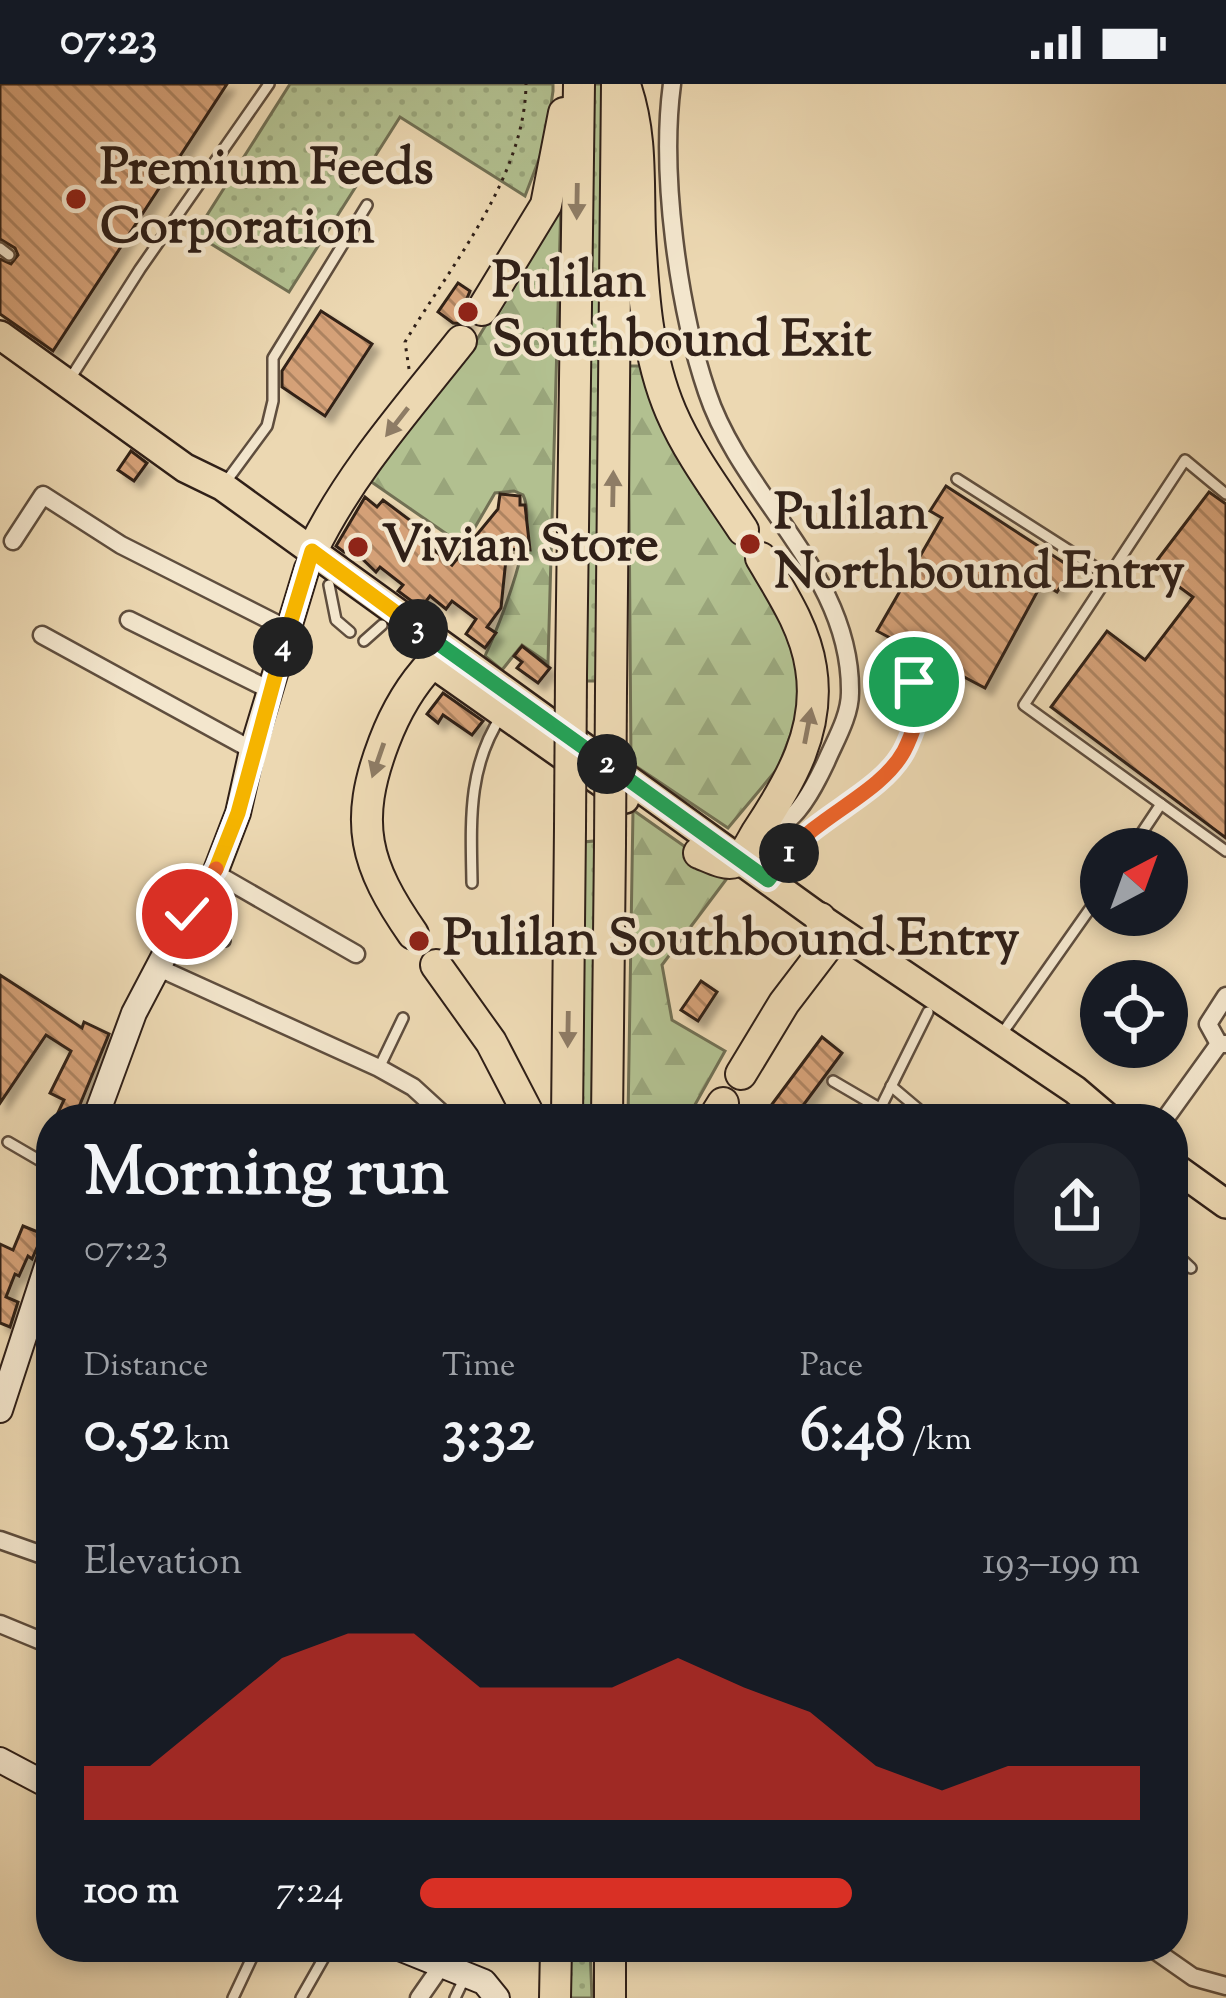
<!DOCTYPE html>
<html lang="en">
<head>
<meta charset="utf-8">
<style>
  :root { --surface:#171b24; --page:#20242c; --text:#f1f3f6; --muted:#9ea1a6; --accent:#d93025 }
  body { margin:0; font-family:"Sorts Mill Goudy",serif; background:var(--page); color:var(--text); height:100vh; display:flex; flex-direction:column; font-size:45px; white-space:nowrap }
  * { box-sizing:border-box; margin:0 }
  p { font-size:39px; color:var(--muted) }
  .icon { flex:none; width:66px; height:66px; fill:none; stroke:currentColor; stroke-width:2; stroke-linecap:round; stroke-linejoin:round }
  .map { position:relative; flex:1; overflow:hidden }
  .details { position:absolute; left:36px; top:1020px; width:1152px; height:858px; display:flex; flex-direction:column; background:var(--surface); border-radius:48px; box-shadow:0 6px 18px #0003 }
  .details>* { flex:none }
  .needle { width:78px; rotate:41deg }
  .fabs { position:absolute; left:1080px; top:744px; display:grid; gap:24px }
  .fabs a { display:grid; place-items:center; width:108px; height:108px; border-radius:50%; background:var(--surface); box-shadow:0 6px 18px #0003; font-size:60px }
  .pin { position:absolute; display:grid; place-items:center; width:102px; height:102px; color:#fff; margin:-51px; border:6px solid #fff; border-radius:50%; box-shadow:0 3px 12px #0007 }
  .km { position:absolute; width:60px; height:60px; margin:-30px; border-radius:50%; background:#222; color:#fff; font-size:33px; line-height:60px; text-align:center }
  .round { display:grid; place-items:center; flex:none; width:126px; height:126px; border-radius:48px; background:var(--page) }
  .head { display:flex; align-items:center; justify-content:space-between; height:204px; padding:0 48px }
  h1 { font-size:66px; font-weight:800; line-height:90px }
  .metrics { display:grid; grid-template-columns:repeat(3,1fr); gap:18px; height:204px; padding:12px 48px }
  .metrics div { display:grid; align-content:center }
  .metrics b { font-size:60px; font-weight:800 }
  .metrics small { font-size:33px; font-weight:400 }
  .metrics p { font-size:33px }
  .chart { height:336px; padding:24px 48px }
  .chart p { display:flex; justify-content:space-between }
  .chart svg { width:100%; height:216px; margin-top:12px; fill:var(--accent); opacity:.7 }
  ul { padding:0 48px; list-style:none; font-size:39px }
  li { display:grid; grid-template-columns:192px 144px 1fr; align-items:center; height:90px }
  li i { height:30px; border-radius:15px; background:var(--accent) }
  .status { display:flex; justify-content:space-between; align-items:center; height:84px; padding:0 60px; background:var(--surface); direction:ltr }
  .status svg { height:33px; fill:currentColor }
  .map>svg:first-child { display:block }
  .grass { fill:url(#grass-dots); stroke:#717054; stroke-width:3 }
  .forest { fill:url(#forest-firs); stroke:#717054; stroke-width:3 }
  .building { fill:url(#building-back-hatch); stroke:#302018; stroke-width:3; filter:url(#shadow) }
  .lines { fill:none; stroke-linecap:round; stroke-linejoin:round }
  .lane-casing { stroke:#5f4e3e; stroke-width:14 }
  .street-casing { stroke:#5f4e3e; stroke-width:21 }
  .secondary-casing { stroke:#302018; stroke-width:28 }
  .primary-casing { stroke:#302018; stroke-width:32 }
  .highway-casing { stroke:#302018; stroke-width:34 }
  .path { stroke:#302018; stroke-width:3; stroke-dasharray:3 6; stroke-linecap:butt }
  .lane { stroke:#f3e6cd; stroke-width:9 }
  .street { stroke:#f3e6cd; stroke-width:16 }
  .secondary { stroke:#f3e6cd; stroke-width:24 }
  .primary { stroke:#ecd8b2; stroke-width:27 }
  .highway { stroke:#ecd8b2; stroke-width:30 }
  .highway-bridge-casing { stroke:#302018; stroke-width:34; stroke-linecap:butt }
  .highway-bridge { stroke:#ecd8b2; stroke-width:30 }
  .oneway { fill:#8e7c65 }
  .split-1-casing { stroke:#fff; stroke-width:24 }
  .split-2-casing { stroke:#fff; stroke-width:24 }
  .split-3-casing { stroke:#fff; stroke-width:24 }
  .split-4-casing { stroke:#fff; stroke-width:24 }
  .split-5-casing { stroke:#fff; stroke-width:24 }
  .split-6-casing { stroke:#fff; stroke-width:24 }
  .split-1 { stroke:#f0652b; stroke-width:15 }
  .split-2 { stroke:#22a559; stroke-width:15 }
  .split-3 { stroke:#22a559; stroke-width:15 }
  .split-4 { stroke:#f5b400; stroke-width:15 }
  .split-5 { stroke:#f5b400; stroke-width:15 }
  .split-6 { stroke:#f0652b; stroke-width:15 }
  .poi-dot { fill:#8f2418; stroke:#f3e6cd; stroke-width:4.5 }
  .labels { text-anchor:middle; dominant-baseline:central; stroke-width:9; stroke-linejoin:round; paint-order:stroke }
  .poi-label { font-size:51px; font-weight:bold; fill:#302018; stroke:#f3e6cd; text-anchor:start }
</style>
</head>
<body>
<div class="status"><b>07:23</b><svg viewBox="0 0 49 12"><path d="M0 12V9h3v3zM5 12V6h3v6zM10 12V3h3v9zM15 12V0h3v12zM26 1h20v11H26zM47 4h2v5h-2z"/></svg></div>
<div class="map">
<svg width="1226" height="1914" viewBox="0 0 1226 1914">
  <defs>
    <pattern id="grass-dots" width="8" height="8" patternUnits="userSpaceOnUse" patternTransform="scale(3)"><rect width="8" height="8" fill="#b2c090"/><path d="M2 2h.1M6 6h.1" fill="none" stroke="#99a57b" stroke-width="1.8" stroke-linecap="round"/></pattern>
    <pattern id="forest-firs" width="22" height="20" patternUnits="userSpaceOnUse" patternTransform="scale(3)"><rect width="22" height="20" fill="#b2c090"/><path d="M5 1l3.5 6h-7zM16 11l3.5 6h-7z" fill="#99a57b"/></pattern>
    <pattern id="building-back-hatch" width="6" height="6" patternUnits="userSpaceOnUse" patternTransform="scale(3)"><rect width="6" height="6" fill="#d5a178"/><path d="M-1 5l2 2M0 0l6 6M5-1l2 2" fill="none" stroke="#ad8361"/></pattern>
    <filter id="shadow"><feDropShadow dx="7" dy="7" stdDeviation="3" flood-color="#0004"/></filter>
  </defs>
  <rect width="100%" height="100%" fill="#ecd8b2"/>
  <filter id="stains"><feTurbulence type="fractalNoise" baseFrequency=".00167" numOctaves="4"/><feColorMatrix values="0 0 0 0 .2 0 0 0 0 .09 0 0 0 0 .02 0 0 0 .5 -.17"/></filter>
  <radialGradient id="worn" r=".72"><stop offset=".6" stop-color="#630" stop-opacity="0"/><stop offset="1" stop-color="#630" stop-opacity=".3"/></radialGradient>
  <g class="grass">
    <path d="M290,0H553V7L546,57L525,112L400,33L289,208L195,150Z"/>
    <path d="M589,0H604L597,597H585Z"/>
    <path d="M595,757V1035H580L583,758Z"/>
    <path d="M566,1863H590L592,1914H563Z"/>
  </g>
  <g class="forest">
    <path d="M561,118L548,579L522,561L502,586L485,572C500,539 539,443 523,411L514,407L495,409L464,462L360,390L473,262Z"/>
    <path d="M628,282H647L670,342L775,511L801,598L797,634L778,684L728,744L631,679Z"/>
    <path d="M633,726L728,793L662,881L672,936L725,967L687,1035H628Z"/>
  </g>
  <g class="building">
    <path d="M0,0H227L53,267L0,230V175L11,180L18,171L15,164L0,155Z"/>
    <path d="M458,199L470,207L463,224L469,240L453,239L438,228Z"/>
    <path d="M321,227L372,260L325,332L282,303V287Z"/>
    <path d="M131,367L147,379L134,397L118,386Z"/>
    <path d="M946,402L1072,484L1057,508L1042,499L985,604L877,547L942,434L930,427Z"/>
    <path d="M1209,408L1226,420V754L1051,623L1107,547L1145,576L1193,513L1152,483Z"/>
    <path d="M500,410L520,412V421H525L530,466L507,465L501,524L487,543L496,549L485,564L466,550L476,535L452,517L446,525L430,512L421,524L398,507L403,501L380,483L376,488L349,462L344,468L336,462L365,413L377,423L383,416L419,443L414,449L452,481L498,425Z"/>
    <path d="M522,562L550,584L538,599L517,584L522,578L514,572Z"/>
    <path d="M443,609L483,637L472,651L443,631L438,639L427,630Z"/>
    <path d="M0,891L82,944L84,938L109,950L74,1035H55L64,1016L50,1009L71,967L46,951L0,1019Z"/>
    <path d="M701,897L717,908L698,937L681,926Z"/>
    <path d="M822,953L842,969L793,1035H761Z"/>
    <path d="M23,1142L43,1150L32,1175L28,1172L19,1192L15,1190L6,1213L18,1218L10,1243L0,1239V1160L13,1166Z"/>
  </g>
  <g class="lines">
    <g class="lane-casing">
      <g id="lane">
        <path d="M0,164L9,171"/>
        <path d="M70,295L140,185L269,0"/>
        <path d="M957,395L1109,492"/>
        <path d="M225,399L267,342L273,317V274L367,121"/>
        <path d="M1226,410L1185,376L1024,621L1226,767"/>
        <path d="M329,501L336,536L350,548"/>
        <path d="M364,557L382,541"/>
        <path d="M1131,765L1161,720"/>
        <path d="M771,793L802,752L862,710L903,671L925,612L914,598L894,593"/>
        <path d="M472,799C471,739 467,683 502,631"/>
        <path d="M186,830L225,857"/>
        <path d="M1001,951L1101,809"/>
        <path d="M379,984L403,934"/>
        <path d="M833,997L881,1025"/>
        <path d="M891,1002L930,1035"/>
        <path d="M875,1035L928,928"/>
        <path d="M8,1058L51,1083"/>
        <path d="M1173,1167L1191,1184"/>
        <path d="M30,1243L51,1254"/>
        <path d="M233,1914L257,1863"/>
        <path d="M301,1914L330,1863"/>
        <path d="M455,1914L464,1895"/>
      </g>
    </g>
    <g class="street-casing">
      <g id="street">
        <path d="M672,0C660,89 678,223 707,308C742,414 852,490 850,609C850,632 835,657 826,678C818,695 802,728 785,738C779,742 766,744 759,746"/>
        <path d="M13,457L43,411L121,461L289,546"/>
        <path d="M129,536L270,606"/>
        <path d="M42,551L252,666"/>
        <path d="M215,789L356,870"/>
        <path d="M159,884L379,984L413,1003L448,1035"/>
        <path d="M1219,960L1208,940L1226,912"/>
        <path d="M1165,1035L1219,960H1226"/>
        <path d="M0,1456L51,1474"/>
        <path d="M0,1540L51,1561"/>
        <path d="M1150,1863L1193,1893L1226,1902"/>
        <path d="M419,1914L442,1881"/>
      </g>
    </g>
    <g class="secondary-casing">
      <g id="secondary">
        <path d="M95,1035L134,929L186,830L215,789L238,729L252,666L307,484"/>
        <path d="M0,1326L51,1170"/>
        <path d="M0,1676L51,1703"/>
        <path d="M397,1863L484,1898L497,1914"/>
      </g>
    </g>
    <g class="primary-casing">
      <g id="primary">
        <path d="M0,251L185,384L222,402L820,834L1075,1006L1109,1035"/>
        <path d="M430,578L625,715"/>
        <path d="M1173,1082L1226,1120"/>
      </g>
    </g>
    <g class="highway-casing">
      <g id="highway">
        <path d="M626,4C642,52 638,98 640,149C643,209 647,272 671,328C689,370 718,408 743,446"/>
        <path d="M482,226L546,121L564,29"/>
        <path d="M312,467C349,390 408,324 461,257"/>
        <path d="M571,591L579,0"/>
        <path d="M611,606L617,0"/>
        <path d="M699,769C708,772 725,782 735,778C744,774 752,756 757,748C790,698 821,646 811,584C805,543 781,508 761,474"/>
        <path d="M413,850C365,781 353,739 384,658C395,629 410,602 432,579L452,577L468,582"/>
        <path d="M436,881L491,958L531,1035"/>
        <path d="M741,990L784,919L829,860L820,834"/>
        <path d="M567,1035L570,744"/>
        <path d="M607,1035L610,760"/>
        <path d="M713,1035L723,1019"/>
        <path d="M555,1914L556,1863"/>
        <path d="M610,1914V1863"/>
      </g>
    </g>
    <path class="path" d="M409,285L405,258C451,181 525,93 526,0"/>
    <use href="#lane" class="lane"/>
    <use href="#street" class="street"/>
    <use href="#secondary" class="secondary"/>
    <use href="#primary" class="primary"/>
    <use href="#highway" class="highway"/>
    <g class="highway-bridge-casing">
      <g id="highway-bridge">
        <path d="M570,744L571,591"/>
        <path d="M610,760L611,606"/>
      </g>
    </g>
    <use href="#highway-bridge" class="highway-bridge"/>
  </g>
  <defs><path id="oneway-solid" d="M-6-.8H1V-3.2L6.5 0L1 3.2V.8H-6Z" transform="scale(3)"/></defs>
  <g class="oneway">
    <use href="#oneway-solid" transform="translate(577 117) rotate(91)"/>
    <use href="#oneway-solid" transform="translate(397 338) rotate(128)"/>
    <use href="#oneway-solid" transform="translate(613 405) rotate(-89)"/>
    <use href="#oneway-solid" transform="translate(808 642) rotate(-79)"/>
    <use href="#oneway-solid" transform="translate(378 676) rotate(109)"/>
    <use href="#oneway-solid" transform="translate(568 945) rotate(91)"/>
  </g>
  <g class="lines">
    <g class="split-1-casing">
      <path id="split-1" d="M789,769C819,731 881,709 904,667C913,650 918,630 925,612L914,598"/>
    </g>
    <g class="split-2-casing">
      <path id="split-2" d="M607,680L768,796L789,769"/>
    </g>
    <g class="split-3-casing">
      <path id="split-3" d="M418,545L607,680"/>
    </g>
    <g class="split-4-casing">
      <path id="split-4" d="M283,563L312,467L418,545"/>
    </g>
    <g class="split-5-casing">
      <path id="split-5" d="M216,785L238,729L283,563"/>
    </g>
    <g class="split-6-casing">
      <path id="split-6" d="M187,830L216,785"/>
    </g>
    <use href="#split-1" class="split-1"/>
    <use href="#split-2" class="split-2"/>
    <use href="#split-3" class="split-3"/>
    <use href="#split-4" class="split-4"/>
    <use href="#split-5" class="split-5"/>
    <use href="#split-6" class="split-6"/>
  </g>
  <g class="poi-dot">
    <circle cx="76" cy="115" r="12"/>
    <circle cx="468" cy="228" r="12"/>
    <circle cx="750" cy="460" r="12"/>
    <circle cx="358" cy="463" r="12"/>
    <circle cx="419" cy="857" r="12"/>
  </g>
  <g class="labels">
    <g class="poi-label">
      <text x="100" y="86">Premium Feeds<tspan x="100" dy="59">Corporation</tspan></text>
      <text x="492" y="199">Pulilan<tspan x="492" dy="59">Southbound Exit</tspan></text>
      <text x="774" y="431">Pulilan<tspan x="774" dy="59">Northbound Entry</tspan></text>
      <text x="382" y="463">Vivian Store</text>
      <text x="443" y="857">Pulilan Southbound Entry</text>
    </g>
  </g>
  <rect width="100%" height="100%" filter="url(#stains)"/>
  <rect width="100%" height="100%" fill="url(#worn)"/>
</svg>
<div class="fabs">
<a><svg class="needle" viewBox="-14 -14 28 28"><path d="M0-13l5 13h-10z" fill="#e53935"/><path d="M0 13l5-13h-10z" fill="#9ea1a6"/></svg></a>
<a><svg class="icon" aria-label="locate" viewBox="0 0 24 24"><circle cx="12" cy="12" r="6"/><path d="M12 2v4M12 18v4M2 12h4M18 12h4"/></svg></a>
</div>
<div class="pin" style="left:914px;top:598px;background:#1e9e55"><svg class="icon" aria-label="arrive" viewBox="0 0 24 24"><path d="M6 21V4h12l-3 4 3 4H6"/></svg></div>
<div class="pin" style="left:187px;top:830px;background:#d93025"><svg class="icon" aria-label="check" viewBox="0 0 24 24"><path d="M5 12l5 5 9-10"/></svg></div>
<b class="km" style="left:789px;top:769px">1</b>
<b class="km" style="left:607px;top:680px">2</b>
<b class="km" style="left:418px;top:545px">3</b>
<b class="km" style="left:283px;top:563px">4</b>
<section class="details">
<div class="head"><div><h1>Morning run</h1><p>07:23</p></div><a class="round"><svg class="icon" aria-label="share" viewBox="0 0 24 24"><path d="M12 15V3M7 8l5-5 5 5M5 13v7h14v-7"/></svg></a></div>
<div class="metrics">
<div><p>Distance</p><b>0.52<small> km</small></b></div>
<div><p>Time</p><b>3:32</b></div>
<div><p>Pace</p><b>6:48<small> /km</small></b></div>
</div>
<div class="chart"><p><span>Elevation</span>193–199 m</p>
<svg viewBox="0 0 160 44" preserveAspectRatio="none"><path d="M0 44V33L10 33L20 22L30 11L40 6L50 6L60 17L70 17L80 17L90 11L100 17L110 22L120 33L130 38L140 33L150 33L160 33V44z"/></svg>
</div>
<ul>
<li><b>100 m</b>7:24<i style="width:60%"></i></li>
</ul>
</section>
</div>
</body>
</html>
